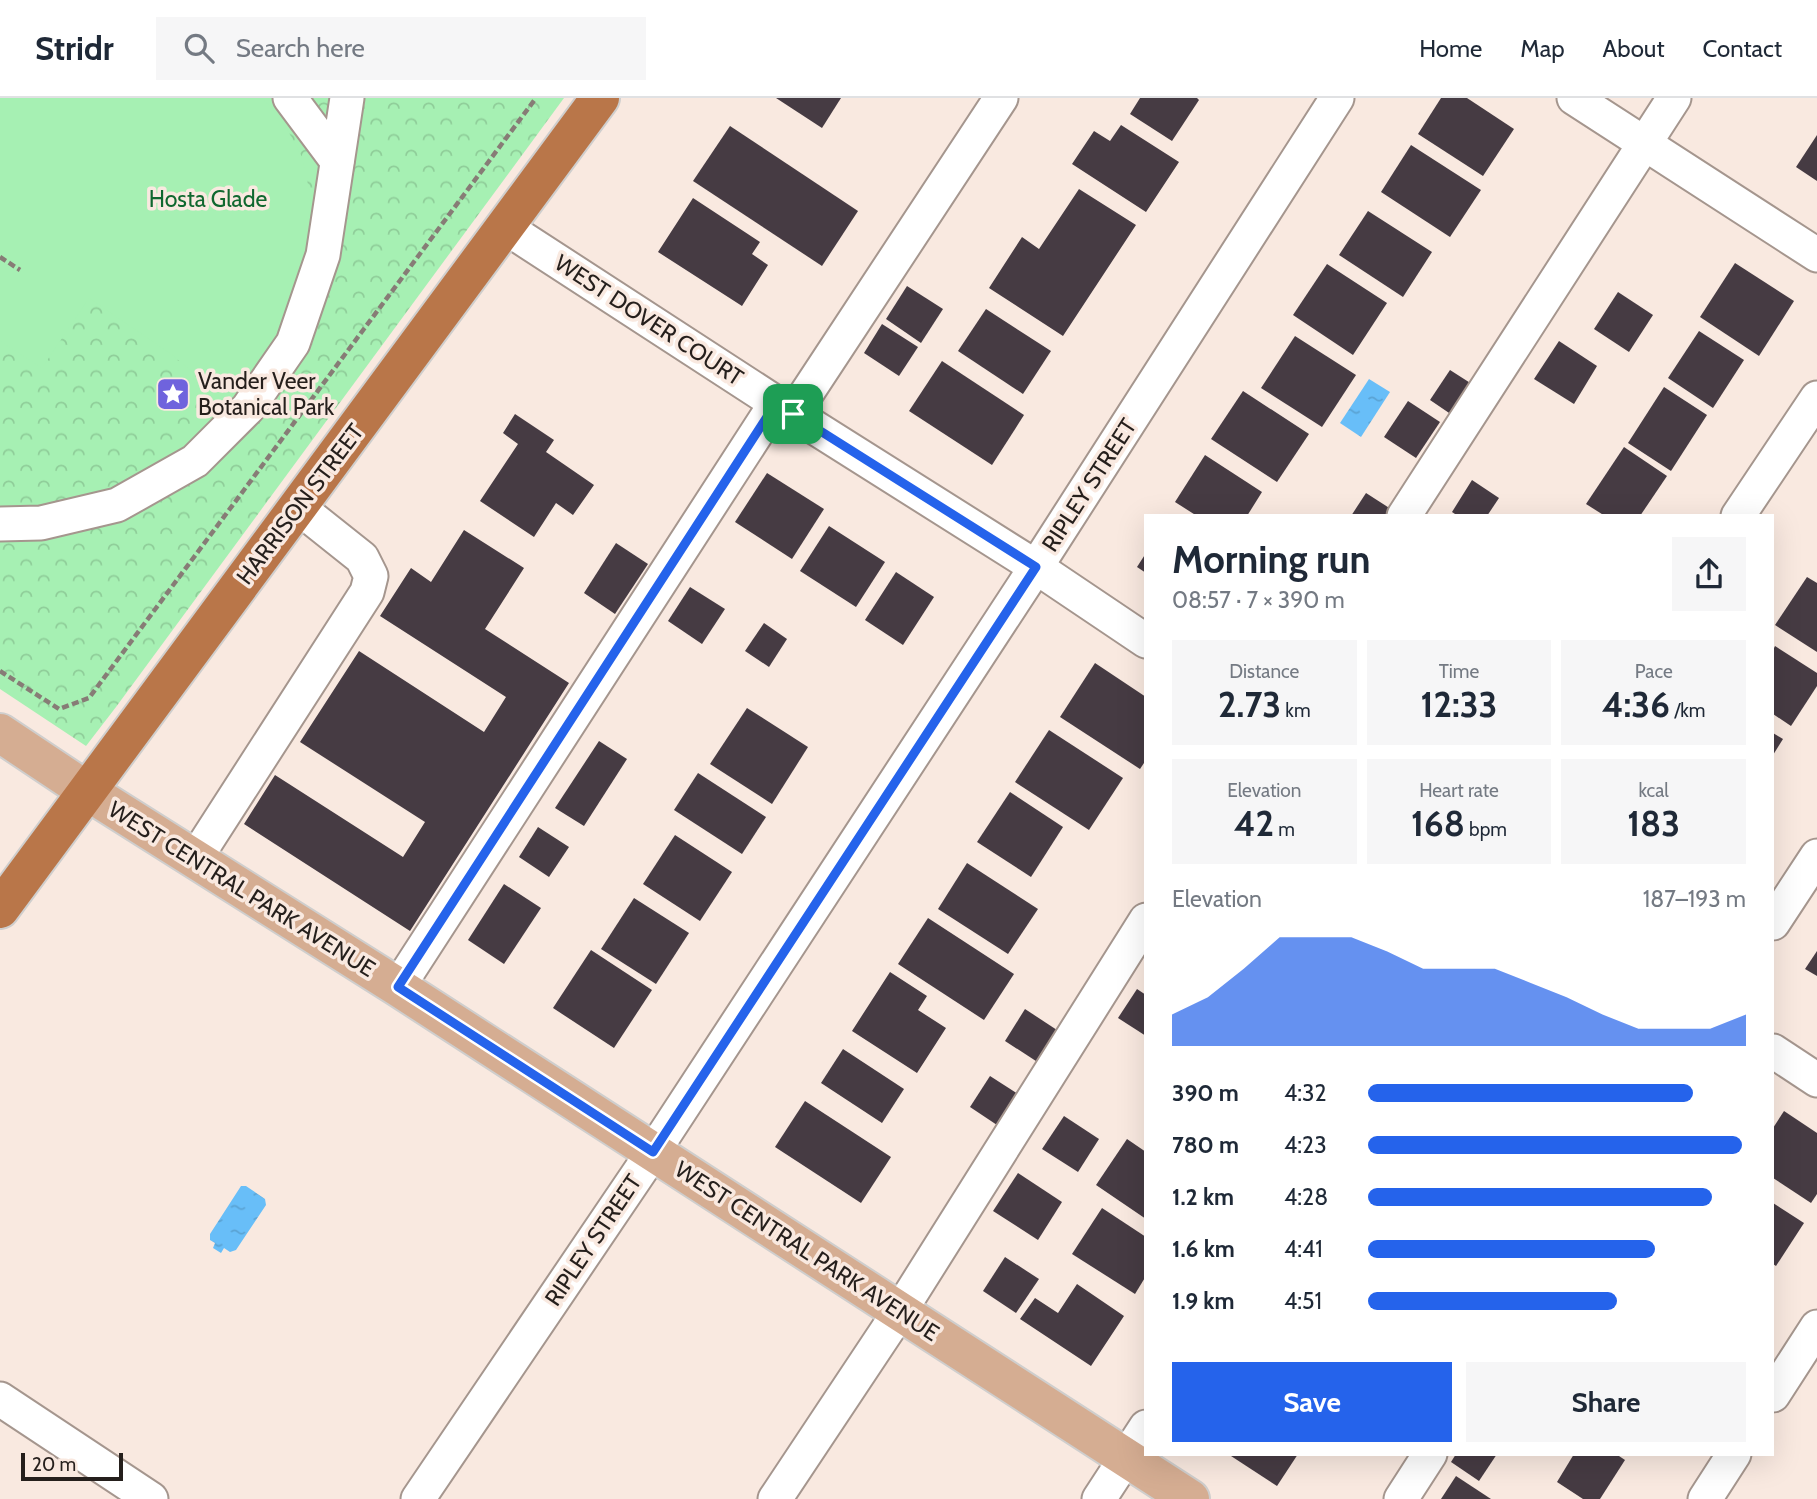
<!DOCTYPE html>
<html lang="en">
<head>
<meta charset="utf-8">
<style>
  :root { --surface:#fff; --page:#f6f6f7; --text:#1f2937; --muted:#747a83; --line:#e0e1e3; --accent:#2563eb }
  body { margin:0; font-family:Cabin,sans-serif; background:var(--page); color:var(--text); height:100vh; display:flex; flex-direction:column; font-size:26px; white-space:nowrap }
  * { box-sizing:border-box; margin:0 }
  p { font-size:23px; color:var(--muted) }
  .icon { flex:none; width:38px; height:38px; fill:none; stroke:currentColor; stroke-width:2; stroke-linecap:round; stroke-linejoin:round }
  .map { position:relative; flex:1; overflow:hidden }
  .panel { position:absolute; left:1144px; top:416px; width:630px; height:942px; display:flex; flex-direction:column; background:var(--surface); border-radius:0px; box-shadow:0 7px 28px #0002 }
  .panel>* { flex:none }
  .scale { position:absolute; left:21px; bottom:18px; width:102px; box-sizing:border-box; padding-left:7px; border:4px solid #251f1c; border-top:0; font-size:19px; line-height:24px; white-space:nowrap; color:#251f1c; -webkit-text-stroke:5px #f9e9e0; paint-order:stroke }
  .pin { position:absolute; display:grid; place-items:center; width:60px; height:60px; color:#fff; margin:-30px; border-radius:14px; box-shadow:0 4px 10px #0006 }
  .round { display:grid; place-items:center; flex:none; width:74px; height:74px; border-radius:0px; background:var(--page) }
  .overview { display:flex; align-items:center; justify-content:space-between; height:119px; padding:0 28px }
  h1 { font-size:38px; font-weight:700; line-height:52px }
  .figures { display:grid; grid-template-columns:repeat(3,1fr); gap:10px; height:119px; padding:7px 28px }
  .figures div { display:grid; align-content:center; border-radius:0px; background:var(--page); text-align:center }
  .figures b { font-size:35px; font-weight:700 }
  .figures small { font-size:19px; font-weight:400 }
  .figures p { font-size:19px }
  .chart { height:196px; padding:14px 28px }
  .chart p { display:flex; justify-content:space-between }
  .chart svg { width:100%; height:126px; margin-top:7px; fill:var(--accent); opacity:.7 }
  .button { display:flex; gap:14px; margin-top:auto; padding:14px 28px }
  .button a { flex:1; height:80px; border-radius:0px; background:var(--accent); color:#fff; font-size:28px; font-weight:700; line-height:80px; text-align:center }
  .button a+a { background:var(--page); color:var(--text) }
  ul { padding:0 28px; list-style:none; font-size:23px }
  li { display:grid; grid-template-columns:112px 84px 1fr; align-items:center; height:52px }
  li i { height:18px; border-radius:9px; background:var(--accent) }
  header { display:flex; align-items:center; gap:42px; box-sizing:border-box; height:98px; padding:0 35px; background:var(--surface); border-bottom:2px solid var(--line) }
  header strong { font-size:33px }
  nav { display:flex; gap:38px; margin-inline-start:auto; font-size:24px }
  .search { width:490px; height:63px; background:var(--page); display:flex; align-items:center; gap:18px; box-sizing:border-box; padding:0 24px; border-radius:0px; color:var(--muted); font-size:26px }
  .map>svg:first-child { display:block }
  .park { fill:url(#park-crowns) }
  .garden { fill:#a6f0b3 }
  .water { fill:url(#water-ripples) }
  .building { fill:#463b43 }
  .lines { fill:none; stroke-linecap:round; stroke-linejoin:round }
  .minor-casing { stroke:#a5968e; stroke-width:37 }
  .major-casing { stroke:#cfcecd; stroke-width:42 }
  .highway-casing { stroke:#cfcecd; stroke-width:42 }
  .path { stroke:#877c76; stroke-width:4.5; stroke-dasharray:7 3.5; stroke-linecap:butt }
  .minor { stroke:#fff; stroke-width:33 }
  .major { stroke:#d5ad92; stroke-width:38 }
  .highway { stroke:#b97649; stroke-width:38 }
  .route-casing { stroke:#fff; stroke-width:14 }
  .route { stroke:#2563eb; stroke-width:9 }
  .labels { text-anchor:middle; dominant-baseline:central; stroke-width:7; stroke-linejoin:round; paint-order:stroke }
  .park-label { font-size:23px; fill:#10682f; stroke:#f9e9e0 }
  .street-label { font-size:23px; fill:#251f1c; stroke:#f9e9e0 }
  .poi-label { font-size:23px; fill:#251f1c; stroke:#f9e9e0; text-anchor:start }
</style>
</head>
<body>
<header>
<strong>Stridr</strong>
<div class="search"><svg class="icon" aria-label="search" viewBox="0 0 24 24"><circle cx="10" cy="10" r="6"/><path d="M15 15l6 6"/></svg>Search here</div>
<nav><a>Home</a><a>Map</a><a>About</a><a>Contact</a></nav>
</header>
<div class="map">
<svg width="1817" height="1401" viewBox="0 0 1817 1401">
  <defs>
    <pattern id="park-crowns" width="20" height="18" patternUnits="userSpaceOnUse" patternTransform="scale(1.75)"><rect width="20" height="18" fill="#a6f0b3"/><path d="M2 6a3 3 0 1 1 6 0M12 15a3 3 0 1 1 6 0" fill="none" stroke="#8fcd99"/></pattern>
    <pattern id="water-ripples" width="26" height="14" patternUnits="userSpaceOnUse" patternTransform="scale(1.75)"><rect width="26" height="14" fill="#68bef8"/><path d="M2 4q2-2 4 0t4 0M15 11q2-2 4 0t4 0" fill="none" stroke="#5aa3d4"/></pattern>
  </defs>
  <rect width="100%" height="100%" fill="#f9e9e0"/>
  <path class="park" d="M0,0H564L116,609L86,648L0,591Z"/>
  <path class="garden" d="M0,0H262L281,20L301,57L310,95L311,129L304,168L278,241L257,273L236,293L212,290L171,256L89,200L42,270L0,243Z"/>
  <g class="water">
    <path d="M1369,281L1390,294L1361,339L1340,325Z"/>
    <path d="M241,1088H246L265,1101L266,1107L236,1152L230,1154L224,1150L221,1155L213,1150L215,1145L210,1142V1136Z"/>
  </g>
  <g class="building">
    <path d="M776,0H841L822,30Z"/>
    <path d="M1140,0H1197L1199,2L1172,43L1130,16Z"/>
    <path d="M1441,0H1467L1514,31L1483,78L1418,36Z"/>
    <path d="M1121,27L1179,64L1146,114L1072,66L1094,33L1110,43Z"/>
    <path d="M730,28L858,113L822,168L693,83Z"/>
    <path d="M1817,37V83L1796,69Z"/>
    <path d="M1411,47L1481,92L1450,139L1381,94Z"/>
    <path d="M1079,91L1136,127L1063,238L989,190L1022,139L1039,151Z"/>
    <path d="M693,100L760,144L752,156L768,167L742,208L658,154Z"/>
    <path d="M1368,113L1432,154L1403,199L1339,157Z"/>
    <path d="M1735,165L1794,203L1759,258L1700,219Z"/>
    <path d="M1327,166L1387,205L1353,257L1293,217Z"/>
    <path d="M907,188L943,211L921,245L886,221Z"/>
    <path d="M1618,194L1653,217L1629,254L1594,231Z"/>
    <path d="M986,211L1051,253L1023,296L958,253Z"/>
    <path d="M882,226L918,249L899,278L864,255Z"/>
    <path d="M1699,233L1744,262L1713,310L1668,280Z"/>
    <path d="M1295,238L1356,277L1322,329L1261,290Z"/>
    <path d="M1559,243L1597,268L1574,306L1534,281Z"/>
    <path d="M942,263L1024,317L992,367L909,313Z"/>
    <path d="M1450,272L1475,288L1455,319L1430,302Z"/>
    <path d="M1664,289L1707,317L1671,373L1628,345Z"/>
    <path d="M1243,293L1309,336L1277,384L1211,341Z"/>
    <path d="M1408,303L1440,324L1416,360L1384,339Z"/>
    <path d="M515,316L554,342L546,354L594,387L573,417L556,405L534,439L480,403L518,346L503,335Z"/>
    <path d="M1624,349L1667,378L1640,418H1605L1586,406Z"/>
    <path d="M1205,357L1262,394L1247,418H1197L1175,404Z"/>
    <path d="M767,375L824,411L792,461L735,424Z"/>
    <path d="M1472,382L1499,400L1487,418H1458L1452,414Z"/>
    <path d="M1366,395L1394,413L1390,418H1351Z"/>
    <path d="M829,428L885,464L856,509L800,473Z"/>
    <path d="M464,432L524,470L485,531L569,585L410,833L244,726L275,677L403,759L425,724L300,644L359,553L484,634L506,599L380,518L411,470L431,484Z"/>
    <path d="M616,445L648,466L615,516L584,495Z"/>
    <path d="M1146,455V475L1137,469Z"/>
    <path d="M896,474L934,499L903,547L865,522Z"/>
    <path d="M1807,479L1817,485V554L1775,527Z"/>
    <path d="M690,489L725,511L702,546L668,523Z"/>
    <path d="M764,525L787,541L769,569L745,553Z"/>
    <path d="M1775,548L1817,575V588L1791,628L1773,616V552Z"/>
    <path d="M1095,565L1146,599V662L1140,671L1060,619Z"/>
    <path d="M747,610L808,649L772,706L710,666Z"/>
    <path d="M1049,632L1123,680L1089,732L1015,684Z"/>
    <path d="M1773,635L1783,641L1773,657Z"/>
    <path d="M599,643L627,661L584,728L555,710Z"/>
    <path d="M698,675L766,719L742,756L674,712Z"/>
    <path d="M1010,694L1063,729L1031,779L977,744Z"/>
    <path d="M538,729L569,749L549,779L519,759Z"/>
    <path d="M675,737L732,774L700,823L643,786Z"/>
    <path d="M967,765L1038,811L1008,856L938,811Z"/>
    <path d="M504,786L541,810L504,866L468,842Z"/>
    <path d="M634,800L689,835L656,886L601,851Z"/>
    <path d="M928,820L1014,876L984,922L898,866Z"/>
    <path d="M591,852L652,892L614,950L553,910Z"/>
    <path d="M1817,853V878L1805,871Z"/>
    <path d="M890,874L927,898L918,912L946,930L917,975L852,933Z"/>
    <path d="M1137,891L1146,897V938L1118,920Z"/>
    <path d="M1025,911L1060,934L1039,965L1005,943Z"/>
    <path d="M843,951L904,991L882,1025L821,985Z"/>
    <path d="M990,978L1021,998L1000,1029L970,1009Z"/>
    <path d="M805,1003L891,1059L861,1105L775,1049Z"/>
    <path d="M1784,1013L1817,1035V1096L1811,1105L1773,1080V1030Z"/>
    <path d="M1064,1018L1099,1041L1078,1074L1042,1051Z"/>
    <path d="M1127,1041L1146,1054V1121L1096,1087Z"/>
    <path d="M1018,1075L1062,1104L1038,1142L993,1113Z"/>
    <path d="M1773,1105L1804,1125L1776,1168L1773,1166Z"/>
    <path d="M1102,1110L1146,1139V1178L1135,1196L1072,1156Z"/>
    <path d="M1005,1159L1039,1181L1016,1215L983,1193Z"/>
    <path d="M1077,1186L1124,1218L1091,1268L1020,1221L1035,1200L1058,1215Z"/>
    <path d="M1232,1356H1298L1277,1388L1231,1358Z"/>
    <path d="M1456,1356H1497L1479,1383L1451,1364Z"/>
    <path d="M1574,1356H1616L1625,1362L1600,1401H1583L1557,1384Z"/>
    <path d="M1456,1378L1491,1401H1441Z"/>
  </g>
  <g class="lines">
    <g class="minor-casing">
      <g id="minor">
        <path d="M290,0L337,63"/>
        <path d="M1574,0L1817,157"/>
        <path d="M505,129L776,305L1036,469L1146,543"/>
        <path d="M793,316L1001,0"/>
        <path d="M1404,418L1674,0"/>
        <path d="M1738,418L1817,300"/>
        <path d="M0,426L41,425L117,407L195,363L248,310L293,245L323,157L347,0"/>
        <path d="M195,761L367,494L371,478L362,460L298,409"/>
        <path d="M1773,825L1817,758"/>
        <path d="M398,889L776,305"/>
        <path d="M1773,953L1817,982"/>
        <path d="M1773,1297L1817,1229"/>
        <path d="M0,1301L151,1401"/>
        <path d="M418,1401L653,1054L1036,469L1337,0"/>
        <path d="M775,1401L900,1213L1146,822"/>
        <path d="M1099,1401L1146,1329"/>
        <path d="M1401,1401L1430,1356"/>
        <path d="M1705,1401L1734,1356"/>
      </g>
    </g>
    <g class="major-casing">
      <path id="major" d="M0,635L87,693L398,889L1190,1401"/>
    </g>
    <g class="highway-casing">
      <path id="highway" d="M0,811L600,0"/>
    </g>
    <g class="path">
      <path d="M0,159L20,172"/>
      <path d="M0,573L59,611L89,600L536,0"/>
    </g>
    <use href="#minor" class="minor"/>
    <use href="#major" class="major"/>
    <use href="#highway" class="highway"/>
  </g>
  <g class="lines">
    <g class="route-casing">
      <path id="route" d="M776,305L1036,469L653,1054L398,889Z"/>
    </g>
    <use href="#route" class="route"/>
  </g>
  <defs>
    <g id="sight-square" transform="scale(1.75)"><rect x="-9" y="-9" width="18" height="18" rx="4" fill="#6f63dd" stroke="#f9e9e0"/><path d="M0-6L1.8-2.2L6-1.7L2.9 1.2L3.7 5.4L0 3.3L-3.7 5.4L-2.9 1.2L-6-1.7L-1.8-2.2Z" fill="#fff"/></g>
  </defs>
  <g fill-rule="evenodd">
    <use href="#sight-square" x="173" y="296"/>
  </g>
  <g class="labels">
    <g class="park-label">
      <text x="208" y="101">Hosta Glade</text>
    </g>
    <g class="street-label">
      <text transform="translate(649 222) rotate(33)">WEST DOVER COURT</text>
      <text transform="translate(1089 387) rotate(-57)">RIPLEY STREET</text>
      <text transform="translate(300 406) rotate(-53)">HARRISON STREET</text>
      <text transform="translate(242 791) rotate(32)">WEST CENTRAL PARK AVENUE</text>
      <text transform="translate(593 1142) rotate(-56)">RIPLEY STREET</text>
      <text transform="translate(807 1153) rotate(33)">WEST CENTRAL PARK AVENUE</text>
    </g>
    <g class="poi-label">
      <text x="198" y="283">Vander Veer<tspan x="198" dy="26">Botanical Park</tspan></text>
    </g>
  </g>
</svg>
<div class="scale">20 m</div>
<div class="pin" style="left:793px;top:316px;background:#1e9e55"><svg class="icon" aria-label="arrive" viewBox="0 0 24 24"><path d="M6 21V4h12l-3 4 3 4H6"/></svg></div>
<section class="panel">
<div class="overview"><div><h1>Morning run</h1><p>08:57 · 7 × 390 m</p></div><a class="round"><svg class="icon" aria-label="share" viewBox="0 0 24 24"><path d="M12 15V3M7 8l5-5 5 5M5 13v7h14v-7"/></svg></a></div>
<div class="figures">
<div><p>Distance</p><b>2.73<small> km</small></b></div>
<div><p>Time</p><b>12:33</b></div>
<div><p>Pace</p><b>4:36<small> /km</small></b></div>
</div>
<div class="figures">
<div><p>Elevation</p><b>42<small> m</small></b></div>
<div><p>Heart rate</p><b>168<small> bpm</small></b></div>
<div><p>kcal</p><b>183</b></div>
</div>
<div class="chart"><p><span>Elevation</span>187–193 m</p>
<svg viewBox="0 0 160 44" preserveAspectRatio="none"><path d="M0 44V33L10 27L20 17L30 6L40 6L50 6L60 11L70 17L80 17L90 17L100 22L110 27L120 33L130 38L140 38L150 38L160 33V44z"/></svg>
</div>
<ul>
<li><b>390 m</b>4:32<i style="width:86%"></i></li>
<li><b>780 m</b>4:23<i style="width:99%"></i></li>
<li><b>1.2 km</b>4:28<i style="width:91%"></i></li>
<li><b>1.6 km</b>4:41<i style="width:76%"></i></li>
<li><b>1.9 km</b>4:51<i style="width:66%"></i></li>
</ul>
<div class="button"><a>Save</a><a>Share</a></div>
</section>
</div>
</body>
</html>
